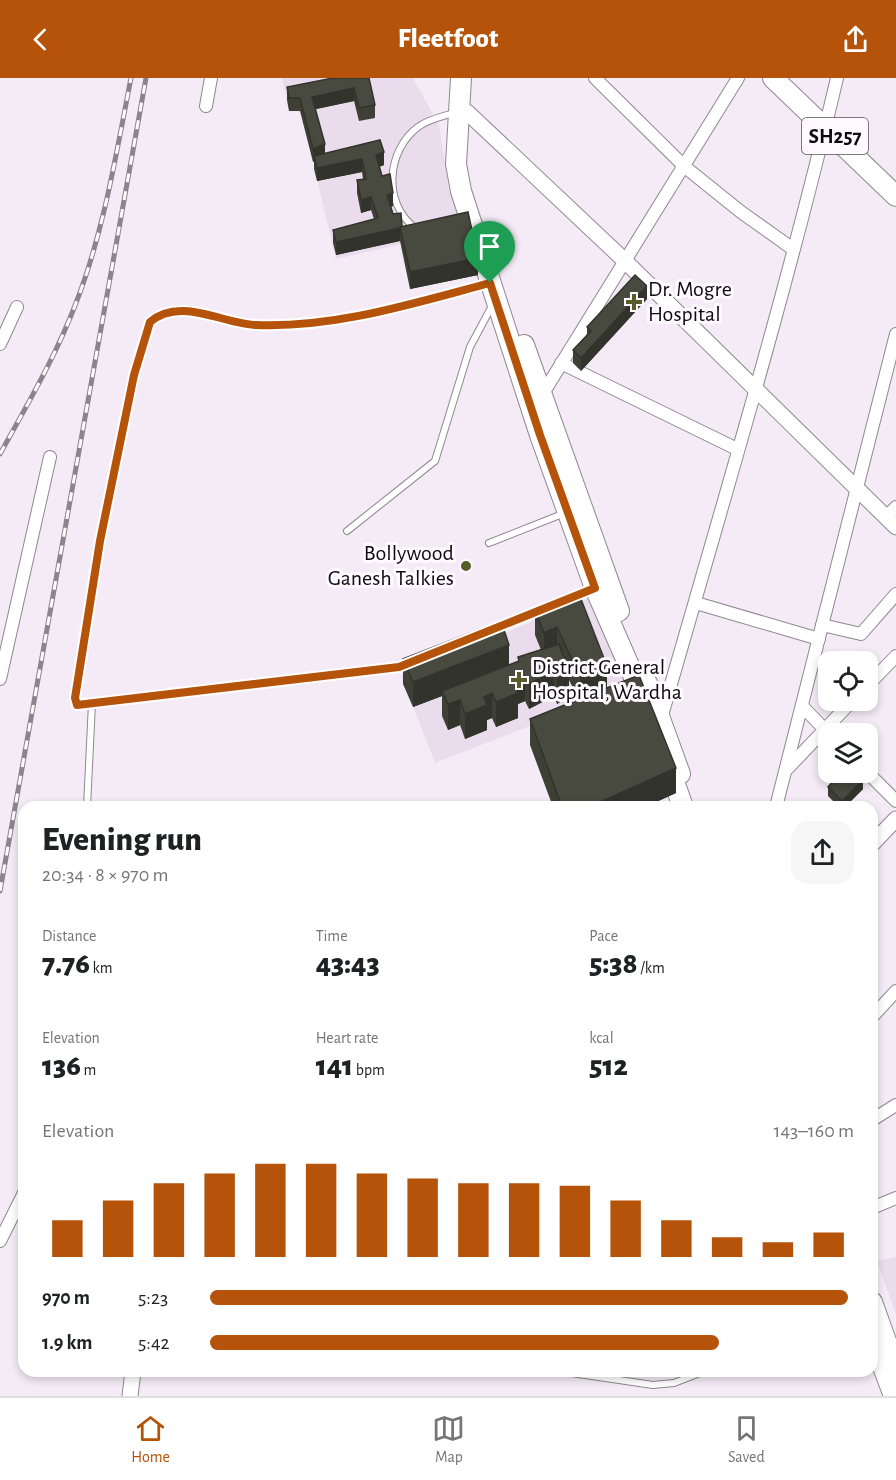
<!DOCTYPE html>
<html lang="en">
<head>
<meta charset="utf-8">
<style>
  :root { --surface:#fff; --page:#f6f6f6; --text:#202124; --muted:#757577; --line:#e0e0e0; --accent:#b45309 }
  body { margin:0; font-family:"Alegreya Sans",sans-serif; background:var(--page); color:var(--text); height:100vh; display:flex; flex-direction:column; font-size:22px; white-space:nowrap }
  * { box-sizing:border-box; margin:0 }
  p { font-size:20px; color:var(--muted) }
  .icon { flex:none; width:33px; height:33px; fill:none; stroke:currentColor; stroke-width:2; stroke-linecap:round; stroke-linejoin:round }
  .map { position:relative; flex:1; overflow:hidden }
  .side { position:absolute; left:18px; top:723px; width:860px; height:576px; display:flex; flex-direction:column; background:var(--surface); border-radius:18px; box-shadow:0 3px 9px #0003 }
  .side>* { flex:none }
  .buttons { position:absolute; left:818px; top:573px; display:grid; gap:12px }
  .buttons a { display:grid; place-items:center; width:60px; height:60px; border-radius:12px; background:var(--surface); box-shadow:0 3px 9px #0003; font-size:30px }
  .pin { position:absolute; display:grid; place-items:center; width:51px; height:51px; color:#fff; margin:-62px -26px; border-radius:50% 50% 50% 0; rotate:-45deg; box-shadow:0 0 6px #0007 }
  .pin .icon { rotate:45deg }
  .round { display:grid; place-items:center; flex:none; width:63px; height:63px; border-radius:18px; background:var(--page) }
  .head { display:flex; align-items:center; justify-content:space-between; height:102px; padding:0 24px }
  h1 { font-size:33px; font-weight:800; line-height:45px }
  .figures { display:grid; grid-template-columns:repeat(3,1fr); gap:9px; height:102px; padding:6px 24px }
  .figures div { display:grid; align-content:center }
  .figures b { font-size:30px; font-weight:800 }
  .figures small { font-size:16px; font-weight:400 }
  .figures p { font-size:16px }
  .chart { height:168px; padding:12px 24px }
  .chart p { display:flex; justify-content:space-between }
  .chart svg { width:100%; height:108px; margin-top:6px; stroke:var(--accent); stroke-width:6 }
  ul { padding:0 24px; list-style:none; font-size:20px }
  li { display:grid; grid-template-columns:96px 72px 1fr; align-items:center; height:45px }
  li i { height:15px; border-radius:8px; background:var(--accent) }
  header { display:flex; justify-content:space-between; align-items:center; height:78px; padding:0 24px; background:var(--accent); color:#fff; font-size:27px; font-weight:800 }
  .tabs { display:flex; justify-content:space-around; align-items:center; height:84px; border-top:2px solid var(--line); background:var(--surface); font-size:16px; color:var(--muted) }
  .tabs a { display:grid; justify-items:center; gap:3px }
  .tabs .active { color:var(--accent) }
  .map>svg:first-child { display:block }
  .built { fill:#eadcec }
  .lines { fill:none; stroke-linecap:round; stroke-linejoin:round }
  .service-casing { stroke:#8f8791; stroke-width:8 }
  .minor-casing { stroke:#8f8791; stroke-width:14 }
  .tertiary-casing { stroke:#8f8791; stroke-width:17 }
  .primary-casing { stroke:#8f8791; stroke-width:22 }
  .service { stroke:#fff; stroke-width:6 }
  .minor { stroke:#fff; stroke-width:12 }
  .tertiary { stroke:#fff; stroke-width:15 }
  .primary { stroke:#fff; stroke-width:20 }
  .rail-casing { stroke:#8a848c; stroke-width:5 }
  .rail { stroke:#fefaff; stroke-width:3; stroke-dasharray:9; stroke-linecap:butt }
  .wall { fill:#3e4036 }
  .shaded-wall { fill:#32342c }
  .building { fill:#484a3f; stroke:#32342c; stroke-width:1.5 }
  .route-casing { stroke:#fff; stroke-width:12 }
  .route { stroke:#b45309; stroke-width:8 }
  .poi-dot { fill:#565c2a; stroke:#fefaff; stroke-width:2 }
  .labels { text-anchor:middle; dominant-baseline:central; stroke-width:6; stroke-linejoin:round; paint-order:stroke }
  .shield { fill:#fefaff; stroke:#555256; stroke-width:1.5 }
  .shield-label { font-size:21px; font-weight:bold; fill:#0d0a0e }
  .poi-label { font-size:22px; fill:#0d0a0e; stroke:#fefaff; text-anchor:start }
</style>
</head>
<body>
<header><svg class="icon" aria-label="back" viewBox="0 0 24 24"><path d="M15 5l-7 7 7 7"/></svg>Fleetfoot<svg class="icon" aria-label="share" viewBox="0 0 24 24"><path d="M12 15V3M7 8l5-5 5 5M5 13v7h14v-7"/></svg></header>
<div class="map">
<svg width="896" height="1318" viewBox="0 0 896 1318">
  <rect width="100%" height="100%" fill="#f4ebf6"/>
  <g class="built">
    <path d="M282,0H413L439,47L449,112L464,152L336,181L301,34L289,33Z"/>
    <path d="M603,514L637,606L435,685L401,598Z"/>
    <path d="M896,1179V1236L877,1183Z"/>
  </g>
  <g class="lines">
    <g class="service-casing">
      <g id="service">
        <path d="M415,150C382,125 387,72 418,49C428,41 445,38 457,34"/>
        <path d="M347,453L435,383L470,269L493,226"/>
        <path d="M489,465L565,435"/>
        <path d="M571,520L592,511"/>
        <path d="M496,550L542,531"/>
        <path d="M411,584L399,589L77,627L75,620L100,463L134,297L150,244C181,219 222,246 256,247C335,250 413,226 489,206"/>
        <path d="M87,729L92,625"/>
        <path d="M558,1293L653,1307L674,1305L705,1293"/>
      </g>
    </g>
    <g class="minor-casing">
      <g id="minor">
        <path d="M595,0L685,89L741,134L793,171"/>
        <path d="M206,28L211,0"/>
        <path d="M0,266L17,229"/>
        <path d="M561,285L737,371"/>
        <path d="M542,317L738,0"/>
        <path d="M886,439L896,429"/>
        <path d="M696,525L819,561"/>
        <path d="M822,547L861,556L896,516"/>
        <path d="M0,601L50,379"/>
        <path d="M867,608L896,578"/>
        <path d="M802,628L829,656"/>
        <path d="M661,641C722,428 786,216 837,0"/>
        <path d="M787,691L853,622"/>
        <path d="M867,694L896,723"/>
        <path d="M776,729L896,256"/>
        <path d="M872,939L896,913"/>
        <path d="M872,1042L896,1027"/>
        <path d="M872,1130L896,1120"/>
        <path d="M0,1163L24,1115"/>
      </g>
    </g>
    <g class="tertiary-casing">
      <g id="tertiary">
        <path d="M467,34L624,182L896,449"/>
        <path d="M872,766L896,741"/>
        <path d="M130,1318L133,1293"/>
      </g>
    </g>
    <g class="primary-casing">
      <g id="primary">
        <path d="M461,0L456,86L461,113L540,357L595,510L644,622"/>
        <path d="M773,0L896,118"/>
        <path d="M524,267L619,533"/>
        <path d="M647,605L680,696"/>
        <path d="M667,683L683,729"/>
        <path d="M872,1224L896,1291"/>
        <path d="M879,1278L894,1318"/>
      </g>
    </g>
    <use href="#service" class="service"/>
    <use href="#minor" class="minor"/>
    <use href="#tertiary" class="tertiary"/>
    <use href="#primary" class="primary"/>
    <g class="rail-casing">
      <g id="rail">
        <path d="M0,376C27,327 56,278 76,225C104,153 116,76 131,0"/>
        <path d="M0,813L146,0"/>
      </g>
    </g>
    <use href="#rail" class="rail"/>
  </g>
  <g class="wall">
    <path d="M369,0L375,27V40L359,43L354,23L315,31L325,75L384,87L379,89L393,128L390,129L393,136L402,148L478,197L410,211L400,163L336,177L333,165V152L374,141L371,132L361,135L357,115V102L363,101L362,94L317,103L314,91V83L313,84L300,33H289L287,22V9Z"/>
    <path d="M647,221L581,293L573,285V272L587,257V249Z"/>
    <path d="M579,516L607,610L676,715L645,729H553L530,667V641L579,622L569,602V618L557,626L554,618L529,631L525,623L518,626V640L496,649L492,640L487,642V652L465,661L460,647L448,652L442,638V618L413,629L403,606V581L509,587L518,583V579L541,572L535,557V532Z"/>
    <path d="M842,704L863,711L845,729H839L828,718V709Z"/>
  </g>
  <g class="shaded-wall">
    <path d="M354,10V23L312,32V19Z"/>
    <path d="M325,66V79L314,78V83L313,84V71Z"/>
    <path d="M384,74V87L376,90V77Z"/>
    <path d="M362,81V94L317,103V90Z"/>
    <path d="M393,115V128L387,130V117Z"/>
    <path d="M371,119V132L361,135V122Z"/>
    <path d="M400,150V163L336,177V164Z"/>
    <path d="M478,180V197L410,211V194Z"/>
    <path d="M647,208V221L581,293V280Z"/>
    <path d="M557,549V574L544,580V555Z"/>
    <path d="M509,567V592L442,613V618L413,629V604Z"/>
    <path d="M607,588V613L580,624V599Z"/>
    <path d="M554,593V618L529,631V606Z"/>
    <path d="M569,593V618L557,626V601Z"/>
    <path d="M525,598V623L518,626V640L496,649V624L514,602Z"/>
    <path d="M492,615V640L487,642V652L465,661V636L484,619Z"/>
    <path d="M460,622V647L448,652V626Z"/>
    <path d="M676,690V715L645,729H589Z"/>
    <path d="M863,702V711L845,729H842V723Z"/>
  </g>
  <g class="building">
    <path d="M333,0H369L375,27L359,30L354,10L312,19L325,66L313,71L300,20H289L287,9Z"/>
    <path d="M380,62L384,74L376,77L382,98L390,96L393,115L387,117L393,136L401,135L402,148L400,149V150L336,164L333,152L378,140L371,119L361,122L357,102L366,101L362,81L317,90L314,78Z"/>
    <path d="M468,134L478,180L410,194L400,149Z"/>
    <path d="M635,197L647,208L581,280L573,272L591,253L587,249Z"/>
    <path d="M579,516L607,588L580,599L557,549L544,555L535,532Z"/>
    <path d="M501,543L509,567L413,604L403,581Z"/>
    <path d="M559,566L569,593L557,601L554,593L529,606L525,598L514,602L518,615L496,624L492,615L484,619L487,627L465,636L460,622L448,626L442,613L519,583L518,579Z"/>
    <path d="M639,597L676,690L589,729H562L530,641Z"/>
    <path d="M851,694H855L863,702L842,723L828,709L837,699L842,704Z"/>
  </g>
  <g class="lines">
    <g class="route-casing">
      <path id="route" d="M490,205L540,357L595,510L399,589L77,627L75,620L100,463L134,297L150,244C180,218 223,246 256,247C336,250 414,225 490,205Z"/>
    </g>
    <use href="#route" class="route"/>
  </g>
  <g class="poi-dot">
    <path d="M631 215h6v6h6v6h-6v6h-6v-6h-6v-6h6z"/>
    <circle cx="466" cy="488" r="6"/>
    <path d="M516 593h6v6h6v6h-6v6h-6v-6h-6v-6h6z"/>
  </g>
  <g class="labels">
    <rect class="shield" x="802" y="40" width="66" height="36" rx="4.5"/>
    <g class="shield-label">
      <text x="835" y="58">SH257</text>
    </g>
    <g class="poi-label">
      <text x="648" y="211">Dr. Mogre<tspan x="648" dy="25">Hospital</tspan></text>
      <text x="454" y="475" text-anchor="end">Bollywood<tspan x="454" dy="25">Ganesh Talkies</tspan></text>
      <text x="532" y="589">District General<tspan x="532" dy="25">Hospital, Wardha</tspan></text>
    </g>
  </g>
</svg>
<div class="buttons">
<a><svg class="icon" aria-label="locate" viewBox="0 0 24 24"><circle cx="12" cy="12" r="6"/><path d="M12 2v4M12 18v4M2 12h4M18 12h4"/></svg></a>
<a><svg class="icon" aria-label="layers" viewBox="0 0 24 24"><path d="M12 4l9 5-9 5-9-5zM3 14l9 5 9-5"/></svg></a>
</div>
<div class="pin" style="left:490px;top:205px;background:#1e9e55"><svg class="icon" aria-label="arrive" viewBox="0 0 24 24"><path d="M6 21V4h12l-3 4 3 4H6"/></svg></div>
<section class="side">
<div class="head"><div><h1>Evening run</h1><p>20:34 · 8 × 970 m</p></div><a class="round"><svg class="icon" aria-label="share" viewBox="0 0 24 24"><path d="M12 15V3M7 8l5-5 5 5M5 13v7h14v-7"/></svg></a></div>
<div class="figures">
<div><p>Distance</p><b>7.76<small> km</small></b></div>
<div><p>Time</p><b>43:43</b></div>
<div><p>Pace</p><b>5:38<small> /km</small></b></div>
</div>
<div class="figures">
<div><p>Elevation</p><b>136<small> m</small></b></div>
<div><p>Heart rate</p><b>141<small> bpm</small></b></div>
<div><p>kcal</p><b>512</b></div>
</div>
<div class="chart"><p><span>Elevation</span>143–160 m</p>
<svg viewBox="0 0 160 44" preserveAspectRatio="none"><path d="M5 44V29M15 44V21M25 44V14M35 44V10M45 44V6M55 44V6M65 44V10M75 44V12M85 44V14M95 44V14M105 44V15M115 44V21M125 44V29M135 44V36M145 44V38M155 44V34"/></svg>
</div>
<ul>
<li><b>970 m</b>5:23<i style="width:99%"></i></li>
<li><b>1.9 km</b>5:42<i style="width:79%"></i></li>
</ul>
</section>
</div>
<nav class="tabs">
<a class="active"><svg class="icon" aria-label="home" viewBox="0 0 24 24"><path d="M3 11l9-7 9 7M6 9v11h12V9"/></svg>Home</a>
<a><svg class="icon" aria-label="map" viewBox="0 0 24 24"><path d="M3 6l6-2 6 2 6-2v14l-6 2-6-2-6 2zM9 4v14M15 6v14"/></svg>Map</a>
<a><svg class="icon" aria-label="saved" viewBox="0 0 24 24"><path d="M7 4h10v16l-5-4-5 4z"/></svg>Saved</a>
</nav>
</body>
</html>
